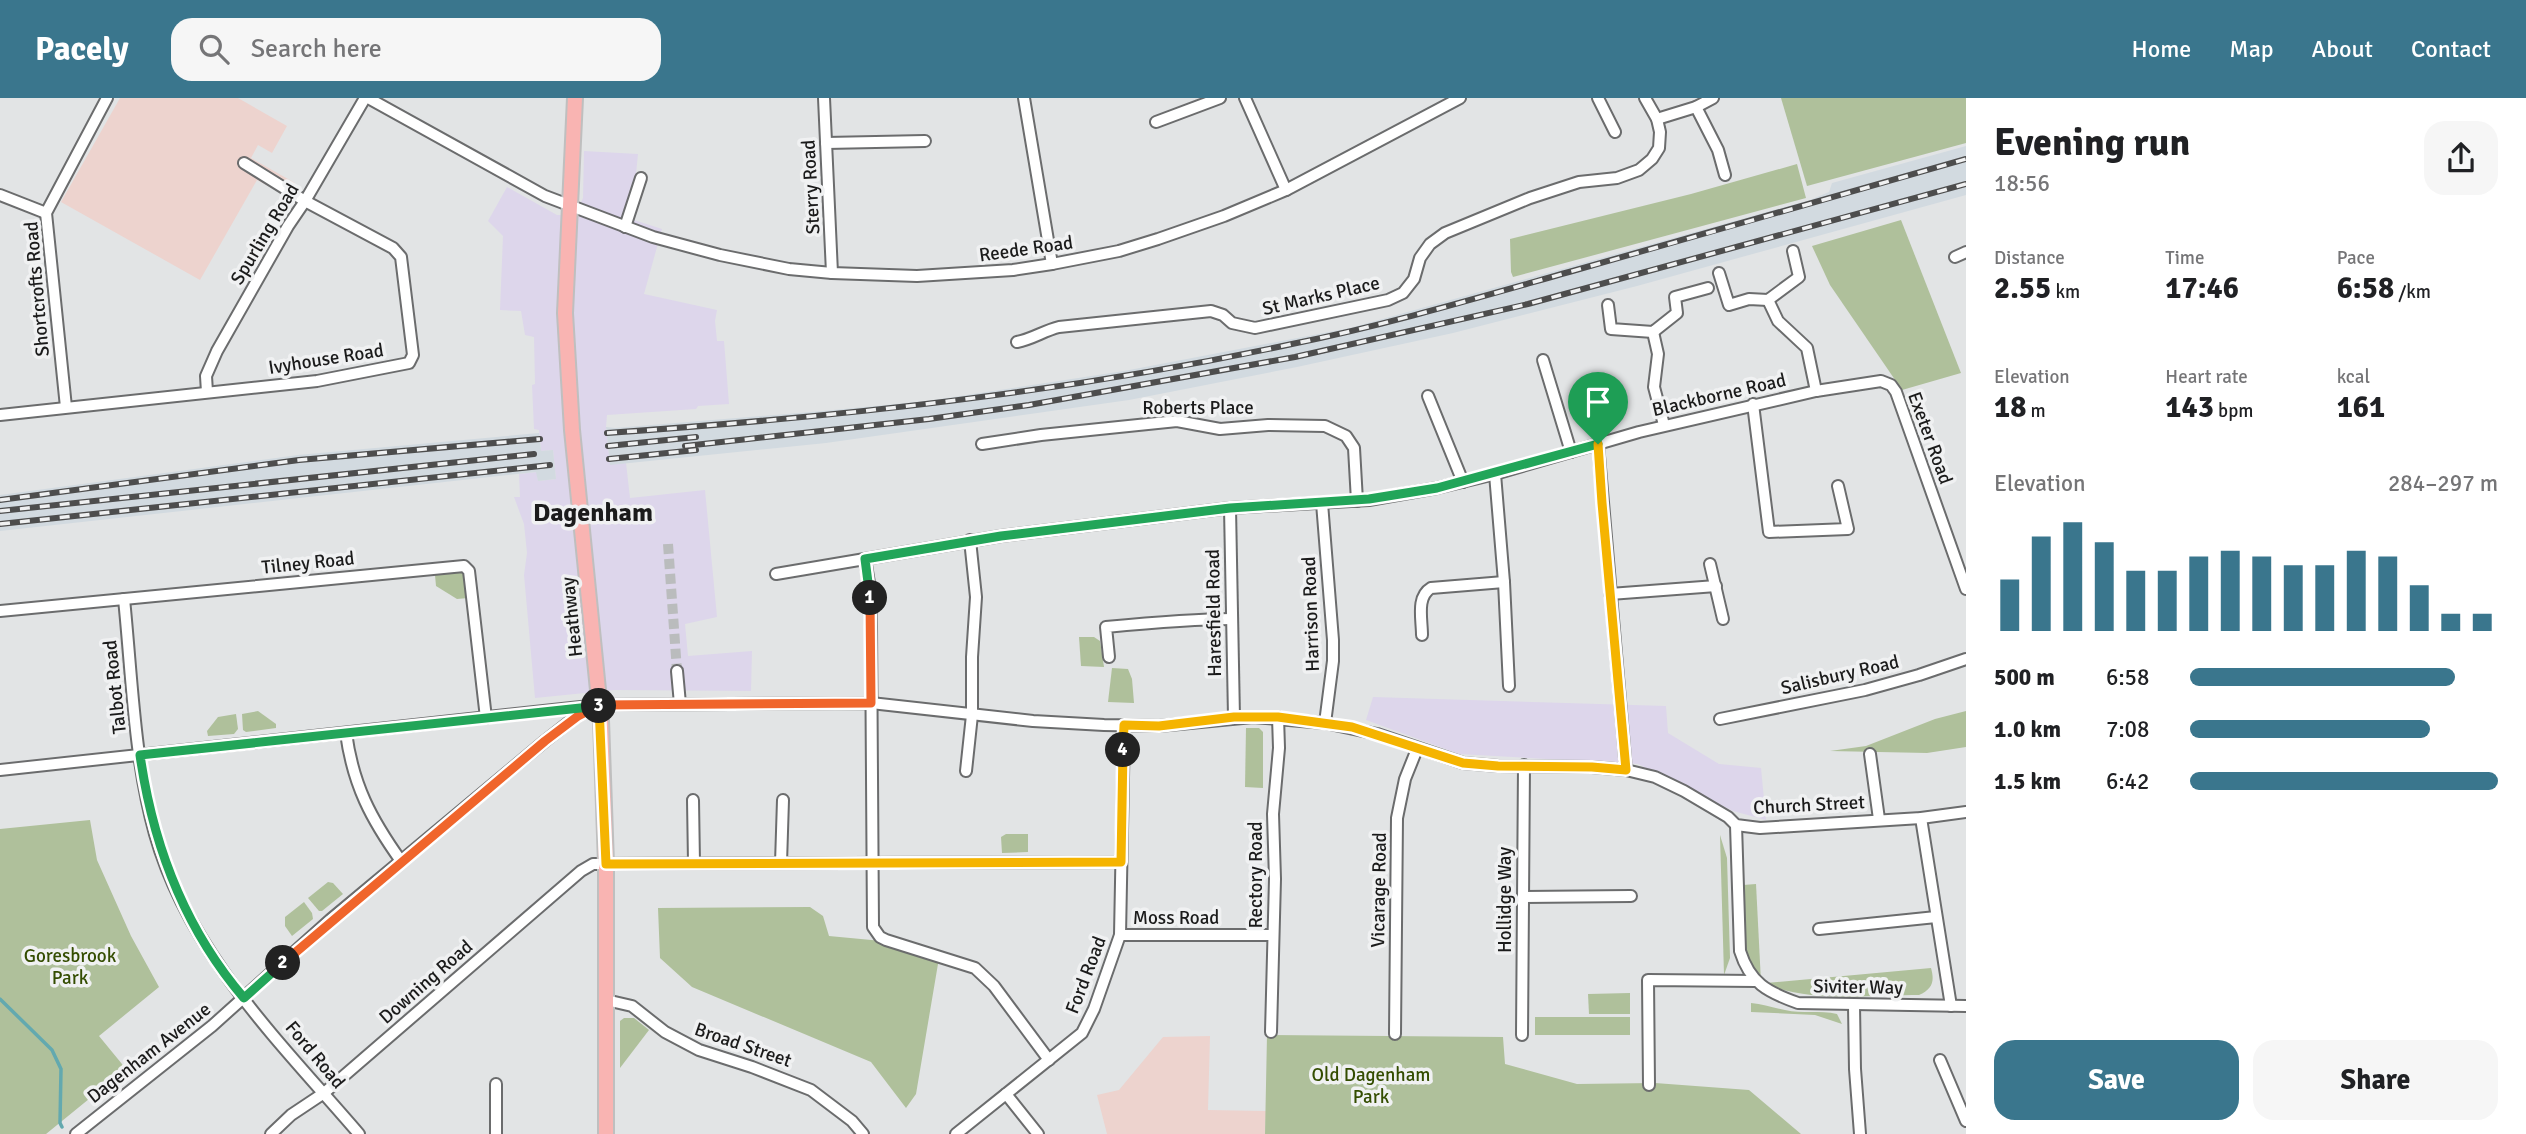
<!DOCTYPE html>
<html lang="en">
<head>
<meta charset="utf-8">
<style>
  :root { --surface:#fff; --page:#f6f6f6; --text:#202124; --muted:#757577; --accent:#3a768d }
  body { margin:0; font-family:Signika,sans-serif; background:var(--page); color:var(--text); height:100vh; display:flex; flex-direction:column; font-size:26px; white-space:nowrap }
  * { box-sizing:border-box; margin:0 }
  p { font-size:23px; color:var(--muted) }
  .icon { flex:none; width:38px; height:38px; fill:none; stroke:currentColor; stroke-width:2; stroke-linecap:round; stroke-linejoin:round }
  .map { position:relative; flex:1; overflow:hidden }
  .side { display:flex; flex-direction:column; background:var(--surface); width:560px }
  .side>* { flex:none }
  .pin { position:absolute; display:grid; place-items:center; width:60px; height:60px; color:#fff; margin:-72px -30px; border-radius:50% 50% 50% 0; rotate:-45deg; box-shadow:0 0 7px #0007 }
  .pin .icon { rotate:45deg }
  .km { position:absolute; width:35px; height:35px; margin:-18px; border-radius:50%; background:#222; color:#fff; font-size:19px; line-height:35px; text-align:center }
  .round { display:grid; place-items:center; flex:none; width:74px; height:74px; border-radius:21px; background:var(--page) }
  .head { display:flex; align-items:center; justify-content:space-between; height:119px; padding:0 28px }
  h1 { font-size:38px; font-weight:800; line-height:52px }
  .stats { display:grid; grid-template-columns:repeat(3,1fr); gap:10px; height:119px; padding:7px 28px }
  .stats div { display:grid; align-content:center }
  .stats b { font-size:30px; font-weight:800 }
  .stats small { font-size:19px; font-weight:400 }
  .stats p { font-size:19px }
  .chart { height:196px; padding:14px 28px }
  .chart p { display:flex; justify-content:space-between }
  .chart svg { width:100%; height:126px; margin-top:7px; stroke:var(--accent); stroke-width:6 }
  .button { display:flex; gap:14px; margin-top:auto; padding:14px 28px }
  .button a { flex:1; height:80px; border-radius:21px; background:var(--accent); color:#fff; font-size:28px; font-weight:800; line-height:80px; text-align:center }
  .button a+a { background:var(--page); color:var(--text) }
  ul { padding:0 28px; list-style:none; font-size:23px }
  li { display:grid; grid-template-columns:112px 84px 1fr; align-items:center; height:52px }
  li i { height:18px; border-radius:9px; background:var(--accent) }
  header { display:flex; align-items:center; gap:42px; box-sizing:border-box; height:98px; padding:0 35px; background:var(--accent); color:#fff }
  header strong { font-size:33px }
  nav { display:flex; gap:38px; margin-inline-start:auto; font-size:24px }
  .search { width:490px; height:63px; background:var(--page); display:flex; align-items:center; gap:18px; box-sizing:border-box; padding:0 24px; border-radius:21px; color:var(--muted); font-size:26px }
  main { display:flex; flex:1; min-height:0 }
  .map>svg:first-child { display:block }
  .commercial { fill:#ddd6eb }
  .built { fill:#d2dae0 }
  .education { fill:#edd3ce }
  .green { fill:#afc09b }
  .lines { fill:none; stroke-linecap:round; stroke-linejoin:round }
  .stream { stroke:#63a9af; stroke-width:3.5 }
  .minor-tunnel { stroke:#babcbd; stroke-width:10; stroke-dasharray:10 5; stroke-linecap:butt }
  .minor-casing { stroke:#6b6c6d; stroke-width:14 }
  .major-casing { stroke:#bfbfbf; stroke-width:18 }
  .minor { stroke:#fff; stroke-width:10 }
  .major { stroke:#f9b4b2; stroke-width:14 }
  .rail-casing { stroke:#4d4d4d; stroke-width:6 }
  .rail { stroke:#f0f1f2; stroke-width:3.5; stroke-dasharray:10; stroke-linecap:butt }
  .split-1-casing { stroke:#fff; stroke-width:14 }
  .split-2-casing { stroke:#fff; stroke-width:14 }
  .split-3-casing { stroke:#fff; stroke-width:14 }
  .split-4-casing { stroke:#fff; stroke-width:14 }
  .split-5-casing { stroke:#fff; stroke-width:14 }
  .split-1 { stroke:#22a559; stroke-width:9 }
  .split-2 { stroke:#f0652b; stroke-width:9 }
  .split-3 { stroke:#22a559; stroke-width:9 }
  .split-4 { stroke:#f5b400; stroke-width:9 }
  .split-5 { stroke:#f5b400; stroke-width:9 }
  .labels { text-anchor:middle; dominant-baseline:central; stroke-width:7; stroke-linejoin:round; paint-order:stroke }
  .street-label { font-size:19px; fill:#1b1b1b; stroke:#f0f1f2 }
  .park-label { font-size:19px; fill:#344d01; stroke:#f0f1f2 }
  .district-label { font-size:26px; font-weight:bold; fill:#1b1b1b; stroke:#f0f1f2 }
</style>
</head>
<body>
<header>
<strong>Pacely</strong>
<div class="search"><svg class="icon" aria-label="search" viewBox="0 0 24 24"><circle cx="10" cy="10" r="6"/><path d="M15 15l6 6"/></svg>Search here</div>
<nav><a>Home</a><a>Map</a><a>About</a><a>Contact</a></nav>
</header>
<main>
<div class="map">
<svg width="1966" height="1036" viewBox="0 0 1966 1036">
  <rect width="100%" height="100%" fill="#e2e4e5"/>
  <g class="commercial">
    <path d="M584,53L638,56L636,76L645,77L631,121L662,131L644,196L717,212L715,223L717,243H724L729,306L698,308L696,311L607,317L606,329L610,366L626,365L630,400L705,392L717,519L685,526L688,558L752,553L751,593L615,592L535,600L524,477L527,455L524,426L514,399H520L519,376L537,374L538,383L556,381L553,352L541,353L539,332L534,331L532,287L535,286L534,239L525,237L521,213L500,212L503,138L488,123L507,89L557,117H575L583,100Z"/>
    <path d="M1373,599L1666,608L1668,635L1719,666L1761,670L1766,722L1733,713L1638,666L1459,656L1366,622Z"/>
  </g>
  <g class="built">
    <path d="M1966,48V97L1637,188L1453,235L1297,269L1129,302L826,345L610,367L606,329L615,330L823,313L927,303L1124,273L1350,230L1810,102L1829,94L1832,85Z"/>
    <path d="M539,335L541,353L553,352L556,381L538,383L536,374L0,433V397L298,357Z"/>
  </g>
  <g class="education">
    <path d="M120,0H238L287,28L272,55L258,47L251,60L295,85L287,98L257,82L200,182L61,104Z"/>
    <path d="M1210,938L1208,1012L1266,1013L1265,1036H1107L1097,997L1119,992L1163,939Z"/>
  </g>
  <g class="green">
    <path d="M1781,0H1966V45L1807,88Z"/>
    <path d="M1797,66L1806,100L1513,179L1511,174L1510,141L1691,96Z"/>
    <path d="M1901,122L1961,275L1902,292L1830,187L1812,148Z"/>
    <path d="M458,474L464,476L468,500L457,501L436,488L435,477Z"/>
    <path d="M1079,539H1094L1100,543L1104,569L1081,568Z"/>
    <path d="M1112,570L1128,571L1132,581L1134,605L1108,604Z"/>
    <path d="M258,613L276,626V630L246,634L243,632L242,616Z"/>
    <path d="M1966,613V649L1927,655L1830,653L1866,648L1935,621Z"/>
    <path d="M236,616L238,631L234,636L208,638L207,633L218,619Z"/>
    <path d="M1246,630H1259L1263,634V690L1245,689Z"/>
    <path d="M90,722L97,762L131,838L159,889L99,938L131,977L100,992L46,1036H0V731Z"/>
    <path d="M1006,736H1028V754L1002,755L1001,739Z"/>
    <path d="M1720,737L1727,760L1730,860L1724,877Z"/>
    <path d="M328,784L333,785L343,796L322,813H319L308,800Z"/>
    <path d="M1756,786L1761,884L1746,863L1743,787Z"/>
    <path d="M304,804L312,815L313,821L292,838L285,828V819Z"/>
    <path d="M810,809L823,818L829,838L882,843L939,860L916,996L906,1010L871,964L692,889L660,860L658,810Z"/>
    <path d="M1931,870C1935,884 1932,891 1919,897C1876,897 1802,905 1766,885Z"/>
    <path d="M1630,895V916H1589L1588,896Z"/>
    <path d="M1751,905C1763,906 1773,910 1785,912C1802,916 1820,912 1837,916L1842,926L1815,917L1751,914Z"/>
    <rect x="1535" y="919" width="95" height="18"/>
    <path d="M624,920H634L649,932L620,970V923Z"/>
    <path d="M1267,937L1503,939L1505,966L1577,986L1655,985L1749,992L1801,1036H1265Z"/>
  </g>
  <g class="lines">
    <path class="stream" d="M0,901L52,952L61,971L60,1025L62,1029"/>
    <path class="minor-tunnel" d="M668,446L677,573"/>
    <g class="minor-casing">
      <g id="minor">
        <path d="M368,0L545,98L653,139L720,157L789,171L832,175L917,178L1013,172L1052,166L1119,153L1158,141L1224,118L1286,92L1460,0"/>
        <path d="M824,0L832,175"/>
        <path d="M1024,0L1052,166"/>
        <path d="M1245,0L1286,92"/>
        <path d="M1598,0L1615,34"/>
        <path d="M1696,9L1718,52L1725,77"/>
        <path d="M1657,21L1696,9L1713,0"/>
        <path d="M1156,24L1220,0"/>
        <path d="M826,45L925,43"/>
        <path d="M0,97L46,115"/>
        <path d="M625,129L641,80"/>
        <path d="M1955,159L1966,154"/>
        <path d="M1719,175L1729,207L1749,201L1768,202L1799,179L1793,153"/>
        <path d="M1768,202L1778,223L1807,250L1816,293"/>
        <path d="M1608,207L1611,231L1653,234L1677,215L1675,199L1708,190"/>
        <path d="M1653,234L1658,256L1654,289L1664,327"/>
        <path d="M1017,244C1033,241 1043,233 1059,229L1211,213L1223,217L1232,225L1255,230L1388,202L1403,195L1414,181L1420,160L1430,146L1445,135L1530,100L1579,84L1617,80L1639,72L1652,61L1659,50L1660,34L1657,21L1645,0"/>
        <path d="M1543,262L1571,354"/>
        <path d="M207,294L206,278L217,253L288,128L305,103L365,0"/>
        <path d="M1428,298L1463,384"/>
        <path d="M1753,306L1769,434L1848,431L1838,388"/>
        <path d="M66,309L46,115L107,0"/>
        <path d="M0,317L317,283L409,265L413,257L401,159L393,150L305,103L244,65"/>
        <path d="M982,346L1041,337L1177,323L1220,331L1268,327L1325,328L1346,338L1354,350L1357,403"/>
        <path d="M1598,346L1626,672"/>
        <path d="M1495,376L1504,484L1509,588"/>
        <path d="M1322,405L1333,542V563L1325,625"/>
        <path d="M1230,410L1234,619"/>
        <path d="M865,461L870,491L871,529L873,829L880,839L886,842L975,870L994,888L1049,962"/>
        <path d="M1710,466L1723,521"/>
        <path d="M776,476L1001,438L1230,410L1369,402L1437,390L1495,376L1639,334L1816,293L1881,283L1891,287L1896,294L1966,491"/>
        <path d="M1610,496L1716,488"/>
        <path d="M124,501C132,579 134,661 155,736C189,856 280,944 359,1036"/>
        <path d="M0,513L464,468L469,473L486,620"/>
        <path d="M1422,537C1422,521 1416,499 1431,490L1504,484"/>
        <path d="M1109,559L1106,529C1148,525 1190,521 1232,521"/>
        <path d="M677,573L680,606"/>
        <path d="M1720,621L1865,592L1919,577L1966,561"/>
        <path d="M346,635C353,687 371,721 401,763"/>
        <path d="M1870,656L1879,721"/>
        <path d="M0,672L599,607L871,605L1033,623L1104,627L1159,628L1253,619L1325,625L1377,636L1463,665L1498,668L1592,669L1626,672L1655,679L1684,693L1728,719L1736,727L1760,730L1921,720L1966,714"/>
        <path d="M966,673L972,617V559L976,499L970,442"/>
        <path d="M693,702L694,765"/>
        <path d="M1921,720L1951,908"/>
        <path d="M1736,727L1740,853C1750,885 1767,894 1798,905L1966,908"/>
        <path d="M781,765L783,702"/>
        <path d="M1523,799L1631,798"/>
        <path d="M1819,831L1936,819"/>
        <path d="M1120,837H1273"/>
        <path d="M606,902L632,908L665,934L699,952L752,969L811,992L852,1023L863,1036"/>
        <path d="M1854,907L1855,971L1860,1036"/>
        <path d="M1271,934L1275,781L1273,716L1279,650L1278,619"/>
        <path d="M1395,936L1397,720L1405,681L1417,651"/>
        <path d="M1522,937L1524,667"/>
        <path d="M1940,962L1966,1023"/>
        <path d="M1649,987L1648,882L1756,883"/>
        <path d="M1006,996L1038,1036"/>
        <path d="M76,1036L212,928L330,822L545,643L577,618L592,611"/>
        <path d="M271,1036L291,1017L324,995L581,773L593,766L1121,764"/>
        <path d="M496,1036V986"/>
        <path d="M956,1036L1082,935L1094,911L1120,837L1124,627"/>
      </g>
    </g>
    <g class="major-casing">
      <path id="major" d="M575,0L565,215L572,332L601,622L606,766V1036"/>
    </g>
    <use href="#minor" class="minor"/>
    <use href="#major" class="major"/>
    <g class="rail-casing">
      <g id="rail">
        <path d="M607,335C839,319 1064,295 1292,246C1386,227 1477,200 1569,174C1702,137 1834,99 1966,61"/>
        <path d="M608,348L696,339"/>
        <path d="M685,348L929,321L1029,307L1295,259L1528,206L1966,86"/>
        <path d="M609,361L696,352"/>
        <path d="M0,402L299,362L540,341"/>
        <path d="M0,413L534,356"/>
        <path d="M0,426L550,367"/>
      </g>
    </g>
    <use href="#rail" class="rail"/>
  </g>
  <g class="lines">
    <g class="split-1-casing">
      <path id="split-1" d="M870,500L865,461L1001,438L1230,410L1369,401L1437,390L1598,346"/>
    </g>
    <g class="split-2-casing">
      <path id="split-2" d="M283,865L545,643L578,618L599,607L871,605L870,500"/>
    </g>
    <g class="split-3-casing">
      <path id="split-3" d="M283,865L244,900C184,830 153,748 140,657L599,608"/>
    </g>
    <g class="split-4-casing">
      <path id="split-4" d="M599,608L606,766L1121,764L1123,652"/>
    </g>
    <g class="split-5-casing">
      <path id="split-5" d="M1123,652L1124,627L1159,628L1234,619H1278L1352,629L1463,665L1498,668L1592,669L1626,672L1602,405L1598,346"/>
    </g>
    <use href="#split-1" class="split-1"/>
    <use href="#split-2" class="split-2"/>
    <use href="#split-3" class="split-3"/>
    <use href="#split-4" class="split-4"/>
    <use href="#split-5" class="split-5"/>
  </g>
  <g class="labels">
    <g class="street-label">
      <text transform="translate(811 89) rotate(-93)">Sterry Road</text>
      <text transform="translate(265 136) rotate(-59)">Spurling Road</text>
      <text transform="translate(1026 151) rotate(-8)">Reede Road</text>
      <text transform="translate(37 191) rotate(-95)">Shortcrofts Road</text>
      <text transform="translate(1321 198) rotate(-13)">St Marks Place</text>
      <text transform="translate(326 261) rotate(-9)">Ivyhouse Road</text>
      <text transform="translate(1719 297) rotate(-13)">Blackborne Road</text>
      <text x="1198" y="310">Roberts Place</text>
      <text transform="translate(1930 340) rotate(70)">Exeter Road</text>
      <text transform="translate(308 465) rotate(-6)">Tilney Road</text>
      <text transform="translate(1214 515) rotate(-91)">Haresfield Road</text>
      <text transform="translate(1311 516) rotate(-92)">Harrison Road</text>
      <text transform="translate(572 519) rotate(-96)">Heathway</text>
      <text transform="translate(1840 577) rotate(-13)">Salisbury Road</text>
      <text transform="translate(115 589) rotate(-96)">Talbot Road</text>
      <text transform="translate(1809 707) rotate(-3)">Church Street</text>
      <text transform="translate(1256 777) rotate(-90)">Rectory Road</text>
      <text transform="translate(1379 792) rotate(-89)">Vicarage Road</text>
      <text transform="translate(1505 802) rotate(-90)">Hollidge Way</text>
      <text x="1176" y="820">Moss Road</text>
      <text transform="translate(1086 877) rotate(-69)">Ford Road</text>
      <text transform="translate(426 884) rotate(-41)">Downing Road</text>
      <text transform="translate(1858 889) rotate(1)">Siviter Way</text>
      <text transform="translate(743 947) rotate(19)">Broad Street</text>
      <text transform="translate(149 955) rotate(-38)">Dagenham Avenue</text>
      <text transform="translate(315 957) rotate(50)">Ford Road</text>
    </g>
    <g class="park-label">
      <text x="70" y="858">Goresbrook<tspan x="70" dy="22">Park</tspan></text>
      <text x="1371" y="977">Old Dagenham<tspan x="1371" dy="22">Park</tspan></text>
    </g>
    <g class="district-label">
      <text x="593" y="415">Dagenham</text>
    </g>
  </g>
</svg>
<div class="pin" style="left:1598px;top:346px;background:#1e9e55"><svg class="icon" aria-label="arrive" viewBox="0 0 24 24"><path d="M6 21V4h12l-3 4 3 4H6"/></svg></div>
<b class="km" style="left:870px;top:500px">1</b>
<b class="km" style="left:283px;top:865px">2</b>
<b class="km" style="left:599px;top:608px">3</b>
<b class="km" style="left:1123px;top:652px">4</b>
</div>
<section class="side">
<div class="head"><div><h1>Evening run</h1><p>18:56</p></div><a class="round"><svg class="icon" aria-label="share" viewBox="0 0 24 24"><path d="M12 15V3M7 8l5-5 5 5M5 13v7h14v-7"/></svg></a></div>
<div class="stats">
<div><p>Distance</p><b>2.55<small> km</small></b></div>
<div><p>Time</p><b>17:46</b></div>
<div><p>Pace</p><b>6:58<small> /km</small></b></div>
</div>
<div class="stats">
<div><p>Elevation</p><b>18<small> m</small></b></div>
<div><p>Heart rate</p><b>143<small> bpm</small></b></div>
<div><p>kcal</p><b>161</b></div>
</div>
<div class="chart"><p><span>Elevation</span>284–297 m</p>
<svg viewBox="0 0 160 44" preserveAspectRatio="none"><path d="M5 44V26M15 44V11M25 44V6M35 44V13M45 44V23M55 44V23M65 44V18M75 44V16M85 44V18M95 44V21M105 44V21M115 44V16M125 44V18M135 44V28M145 44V38M155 44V38"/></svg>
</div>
<ul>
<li><b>500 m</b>6:58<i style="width:86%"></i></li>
<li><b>1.0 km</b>7:08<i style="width:78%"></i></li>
<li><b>1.5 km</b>6:42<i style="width:100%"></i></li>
</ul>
<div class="button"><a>Save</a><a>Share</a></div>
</section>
</main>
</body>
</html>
